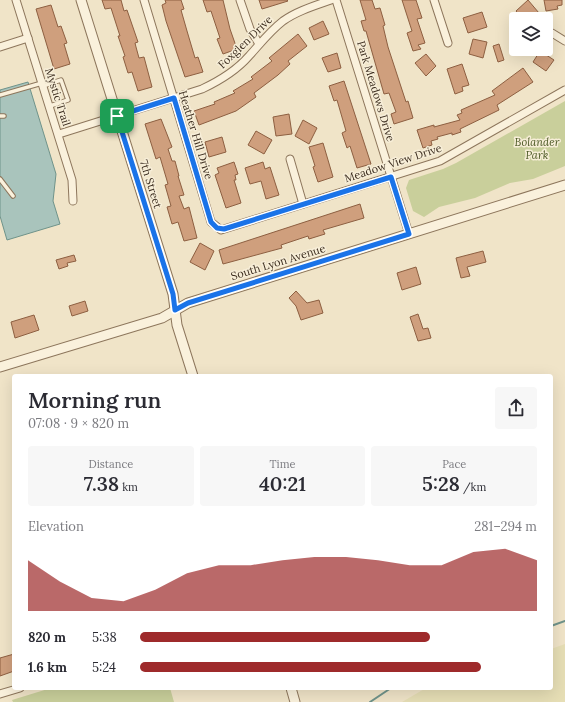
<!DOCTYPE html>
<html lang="en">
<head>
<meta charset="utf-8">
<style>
  :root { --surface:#fff; --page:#f7f7f7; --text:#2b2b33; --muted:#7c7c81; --accent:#9e2a2b }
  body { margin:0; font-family:Lora,serif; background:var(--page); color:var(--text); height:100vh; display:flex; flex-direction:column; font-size:15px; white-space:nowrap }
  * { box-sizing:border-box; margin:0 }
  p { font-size:13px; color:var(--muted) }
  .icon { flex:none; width:22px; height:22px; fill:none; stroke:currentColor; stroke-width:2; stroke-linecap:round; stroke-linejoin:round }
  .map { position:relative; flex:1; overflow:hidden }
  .drawer { position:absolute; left:12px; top:374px; width:541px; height:316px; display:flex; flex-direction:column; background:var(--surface); border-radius:4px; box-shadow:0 4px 16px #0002 }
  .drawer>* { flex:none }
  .controls { position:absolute; left:509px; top:12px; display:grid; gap:8px }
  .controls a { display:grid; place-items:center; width:44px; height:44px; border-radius:4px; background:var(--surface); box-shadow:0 4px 16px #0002; font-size:20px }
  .pin { position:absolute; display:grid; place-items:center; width:34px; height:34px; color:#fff; margin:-17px; border-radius:8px; box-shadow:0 2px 6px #0006 }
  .round { display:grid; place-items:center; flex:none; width:42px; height:42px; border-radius:4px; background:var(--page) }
  .head { display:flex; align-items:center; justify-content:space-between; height:68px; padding:0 16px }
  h1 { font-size:22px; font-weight:600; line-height:30px }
  .stats { display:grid; grid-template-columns:repeat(3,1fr); gap:6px; height:68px; padding:4px 16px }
  .stats div { display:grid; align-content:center; border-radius:4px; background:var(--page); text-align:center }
  .stats b { font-size:20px; font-weight:600 }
  .stats small { font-size:11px; font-weight:400 }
  .stats p { font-size:11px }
  .chart { height:112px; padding:8px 16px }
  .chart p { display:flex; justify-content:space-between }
  .chart svg { width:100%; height:72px; margin-top:4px; fill:var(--accent); opacity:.7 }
  ul { padding:0 16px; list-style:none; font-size:13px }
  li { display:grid; grid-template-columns:64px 48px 1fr; align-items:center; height:30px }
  li i { height:10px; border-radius:5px; background:var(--accent) }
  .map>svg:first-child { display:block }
  .farmland { fill:#e6deb5 }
  .green { fill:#c9cf9b }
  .water { fill:#a9c4bc; stroke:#6f938a }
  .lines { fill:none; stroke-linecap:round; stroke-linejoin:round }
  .stream { stroke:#6f938a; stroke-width:2 }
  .building { fill:#cf9f7d; stroke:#8d5f41 }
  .service-casing { stroke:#8d765c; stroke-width:5.5 }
  .minor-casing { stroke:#8d765c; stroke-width:9 }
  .tertiary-casing { stroke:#8d765c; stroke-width:11 }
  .service { stroke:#faf1dc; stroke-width:3.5 }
  .minor { stroke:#faf1dc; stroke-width:7 }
  .tertiary { stroke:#faf1dc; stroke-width:9 }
  .route-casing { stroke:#fff; stroke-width:8 }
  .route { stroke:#1a73e8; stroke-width:5 }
  .labels { text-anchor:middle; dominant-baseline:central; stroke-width:3; stroke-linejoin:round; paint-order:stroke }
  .street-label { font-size:11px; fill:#3d2e20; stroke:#f7eed8 }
  .park-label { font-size:11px; font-style:italic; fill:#4d5a26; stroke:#f7eed8 }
</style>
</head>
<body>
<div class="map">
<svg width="565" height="702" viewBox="0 0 565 702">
  <rect width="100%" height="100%" fill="#f0e4c8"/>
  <path class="farmland" d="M565,644V702H402L426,688H551V649Z"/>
  <g class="green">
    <path d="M565,101V166L533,179L510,183L475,198L439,207L424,217L413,211L406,188L409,180L443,169L456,163Z"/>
    <path d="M51,688H170L174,702H13L12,700Z"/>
  </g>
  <path class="water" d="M28,82L56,174L53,201L60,224L7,240L0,216V90Z"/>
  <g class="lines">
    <g class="stream">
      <path d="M551,626L565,621"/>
      <path d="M370,702L391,688"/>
    </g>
  </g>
  <g class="building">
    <path d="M102,0H121L124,11L127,10L138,42L135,43L136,47L139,58L144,57L152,87L138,91L132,72L128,73L123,57L125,56L118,36H120L111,8L105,9Z"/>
    <path d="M165,0H181L184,9L181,10L187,31L195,58L198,57L203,72L185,77L166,21L162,5L166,3Z"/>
    <path d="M203,0H223L230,29L237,49L223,54L217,39L220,38L211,11L207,12Z"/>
    <path d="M259,0H287L288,1L262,9Z"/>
    <path d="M360,0H372L375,9L380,8L385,25L383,26L388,47L406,102L408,101L413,118L394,124L391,114L396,112L389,93L384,94L366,31H364L361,21L366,20Z"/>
    <path d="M402,0H416L422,18L417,19L425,43L418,45L421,49L413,51L407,33L412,31Z"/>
    <path d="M528,0L539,13L532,19H523L516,11Z"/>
    <path d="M544,0H562V5L557,6L558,9L546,11Z"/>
    <path d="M51,5L58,27L61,26L67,43L64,44L70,64L54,69L36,9Z"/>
    <path d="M482,12L487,27L468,33L463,18Z"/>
    <path d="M323,21L329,34L314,40L309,28Z"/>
    <path d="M298,34L307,46L288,61L290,64L278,75L254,93L256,97L236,111L199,125L194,111L215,104L214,102L235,93L233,91L253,79L251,77L272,61L269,58Z"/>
    <path d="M473,39L487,42L483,58L469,54Z"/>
    <path d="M499,44L504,60L498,62L493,46Z"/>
    <path d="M540,51L554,60L546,71L533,62Z"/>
    <path d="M337,53L341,68L328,72L322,58Z"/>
    <path d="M426,54L436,66L426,76L415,63Z"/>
    <path d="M462,64L469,85L462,87L463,91L455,94L447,69Z"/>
    <path d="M523,68L533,82L497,105L499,110L460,129L461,132L452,135V133L437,137L438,139L431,141L432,145L423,148L417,130L434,125V127L460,120L457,115L462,113L461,110L495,95L492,91Z"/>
    <path d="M344,81L371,164L357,168L350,146L347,148L342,133L346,131L337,100L334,101L329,86Z"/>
    <path d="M289,114L292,134L276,136L273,117Z"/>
    <path d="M161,119L172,147L168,149L172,161H175L179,176H178L184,195L179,196L184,209L189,207L197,238L184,241L178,222L172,224L167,207L171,206L165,185L168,184L160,157L156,159L145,124Z"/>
    <path d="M303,120L317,128L309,144L295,136Z"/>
    <path d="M256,131L272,140L264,154L248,145Z"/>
    <path d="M222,137L226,152L209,157L205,142Z"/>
    <path d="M323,143L333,177L318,182L313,167L315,166L309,147Z"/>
    <path d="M234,162L238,174L235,175L236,180H234L241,203L226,208L215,175L219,173L217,168Z"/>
    <path d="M263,162L265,169L270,167L279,195L266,199L261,181L250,184L245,168Z"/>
    <path d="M360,204L364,218L323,230L325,234L309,239L308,236L281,245L282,248L223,264L219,250Z"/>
    <path d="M200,243L214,251L205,270L190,262Z"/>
    <path d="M483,251L486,262L467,267L470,276L461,278L456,258Z"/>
    <path d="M74,255L76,261L67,263L68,266L59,269L56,260Z"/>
    <path d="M416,267L421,284L402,290L397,273Z"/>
    <path d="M296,291L307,303L319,300L323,313L301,320L296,306L289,298Z"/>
    <path d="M85,301L88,311L72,316L69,306Z"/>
    <path d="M418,314L423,329L428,328L431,338L418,341L410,317Z"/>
    <path d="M34,315L39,330L15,338L11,322Z"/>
    <path d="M14,654V671L0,676V658Z"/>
  </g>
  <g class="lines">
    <g class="service-casing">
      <g id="service">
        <path d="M43,86L61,80L68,100L50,106"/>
        <path d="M0,95L42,83"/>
        <path d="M0,116H4"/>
        <path d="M0,179L13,196"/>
      </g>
    </g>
    <g class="minor-casing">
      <g id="minor">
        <path d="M16,0L72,180L73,201"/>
        <path d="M144,0L211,222L221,230L440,161L565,90"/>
        <path d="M240,0L250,29L259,44"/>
        <path d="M336,0L409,234"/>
        <path d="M434,0L448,43"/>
        <path d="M552,33L565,41"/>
        <path d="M0,47L28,38"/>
        <path d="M59,134L202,89C219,81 236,71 249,56C260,44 270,31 283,21C297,11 314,6 331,0"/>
        <path d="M290,159L303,204"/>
        <path d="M0,694L20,688"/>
      </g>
    </g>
    <g class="tertiary-casing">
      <g id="tertiary">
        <path d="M81,0L173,294L177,325L193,376"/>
        <path d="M0,367L162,318L188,303L565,185"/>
        <path d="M291,688L295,702"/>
      </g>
    </g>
    <use href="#service" class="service"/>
    <use href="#minor" class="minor"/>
    <use href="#tertiary" class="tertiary"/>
  </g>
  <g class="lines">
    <g class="route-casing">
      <path id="route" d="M174,98L211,222L217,228L224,229L391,177L409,234L188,303L175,310L173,294L117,116Z"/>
    </g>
    <use href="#route" class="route"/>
  </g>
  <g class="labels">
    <g class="street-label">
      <text transform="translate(245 42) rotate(-44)">Foxglen Drive</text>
      <text transform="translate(376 91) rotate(73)">Park Meadows Drive</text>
      <text transform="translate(58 97) rotate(72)">Mystic Trail</text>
      <text transform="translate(196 135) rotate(73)">Heather Hill Drive</text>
      <text transform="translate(393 163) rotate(-18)">Meadow View Drive</text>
      <text transform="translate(151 184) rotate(73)">7th Street</text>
      <text transform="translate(278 262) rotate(-17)">South Lyon Avenue</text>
    </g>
    <g class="park-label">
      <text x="537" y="142">Bolander<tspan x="537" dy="13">Park</tspan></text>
    </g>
  </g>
</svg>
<div class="controls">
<a><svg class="icon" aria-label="layers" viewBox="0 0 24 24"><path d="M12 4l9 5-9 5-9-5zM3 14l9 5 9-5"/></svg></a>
</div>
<div class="pin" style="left:117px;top:116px;background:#1e9e55"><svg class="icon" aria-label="arrive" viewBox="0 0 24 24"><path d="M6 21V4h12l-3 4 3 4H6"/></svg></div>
<section class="drawer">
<div class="head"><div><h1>Morning run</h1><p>07:08 · 9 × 820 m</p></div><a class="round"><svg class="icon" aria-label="share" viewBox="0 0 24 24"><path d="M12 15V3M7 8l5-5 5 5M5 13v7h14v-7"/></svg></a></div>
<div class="stats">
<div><p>Distance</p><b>7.38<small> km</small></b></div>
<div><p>Time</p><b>40:21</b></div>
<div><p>Pace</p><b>5:28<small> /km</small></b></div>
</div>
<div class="chart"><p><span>Elevation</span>281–294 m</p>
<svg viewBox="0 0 160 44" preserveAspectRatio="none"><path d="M0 44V13L10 26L20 36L30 38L40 31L50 21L60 16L70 16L80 13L90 11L100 11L110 13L120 16L130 16L140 8L150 6L160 13V44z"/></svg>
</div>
<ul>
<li><b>820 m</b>5:38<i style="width:73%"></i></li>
<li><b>1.6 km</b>5:24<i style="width:86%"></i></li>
</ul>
</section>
</div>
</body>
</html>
